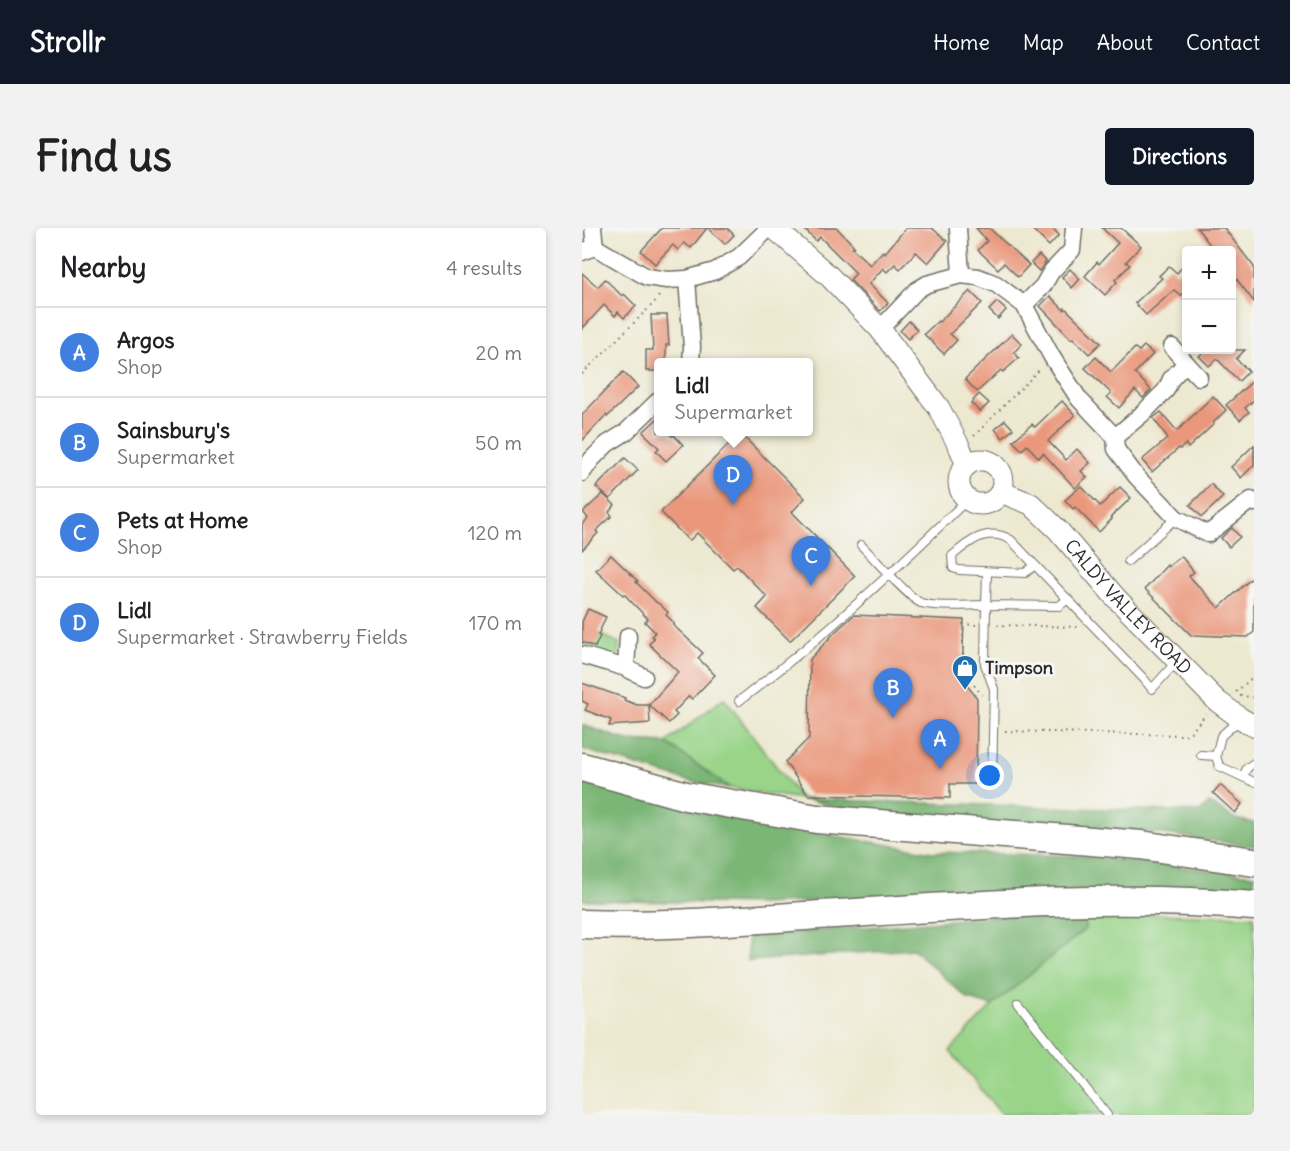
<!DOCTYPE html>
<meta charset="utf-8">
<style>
:root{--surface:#fff;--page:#f2f2f2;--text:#202124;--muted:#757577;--line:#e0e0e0;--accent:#111827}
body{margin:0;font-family:Delius,sans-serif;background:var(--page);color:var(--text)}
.controls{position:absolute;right:18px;top:18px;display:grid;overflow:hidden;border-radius:6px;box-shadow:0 3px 9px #0003}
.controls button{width:54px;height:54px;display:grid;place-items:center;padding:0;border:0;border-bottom:2px solid var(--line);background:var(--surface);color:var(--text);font:30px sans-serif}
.you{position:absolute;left:408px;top:548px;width:21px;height:21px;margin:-15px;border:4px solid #fff;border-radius:50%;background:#1a73e8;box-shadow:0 0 0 9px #1a73e833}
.badge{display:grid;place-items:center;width:39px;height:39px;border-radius:50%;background:var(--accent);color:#fff;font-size:20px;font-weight:700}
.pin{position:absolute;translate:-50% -50px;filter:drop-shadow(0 2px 3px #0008)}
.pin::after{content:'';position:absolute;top:32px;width:21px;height:18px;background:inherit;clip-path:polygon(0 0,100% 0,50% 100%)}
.popup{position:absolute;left:72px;top:130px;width:159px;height:78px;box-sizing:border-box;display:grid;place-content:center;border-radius:6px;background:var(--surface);filter:drop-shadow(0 2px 4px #0005);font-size:20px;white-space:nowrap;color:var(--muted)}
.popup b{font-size:22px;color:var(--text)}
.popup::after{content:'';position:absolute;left:50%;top:100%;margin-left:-12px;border:12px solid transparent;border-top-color:var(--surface)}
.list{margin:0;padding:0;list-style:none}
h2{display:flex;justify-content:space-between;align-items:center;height:78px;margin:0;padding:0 24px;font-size:26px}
h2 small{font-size:20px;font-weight:400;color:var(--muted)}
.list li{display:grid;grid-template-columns:39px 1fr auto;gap:18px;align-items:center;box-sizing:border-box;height:90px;padding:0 24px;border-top:2px solid var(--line)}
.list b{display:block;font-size:22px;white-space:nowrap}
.list p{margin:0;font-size:20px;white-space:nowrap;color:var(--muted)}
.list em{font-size:20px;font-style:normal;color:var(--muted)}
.map{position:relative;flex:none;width:672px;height:887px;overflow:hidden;border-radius:6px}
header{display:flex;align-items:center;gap:36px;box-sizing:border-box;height:84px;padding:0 30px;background:var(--accent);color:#fff}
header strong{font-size:28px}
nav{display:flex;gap:33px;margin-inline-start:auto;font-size:21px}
.intro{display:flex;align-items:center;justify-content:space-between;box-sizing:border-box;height:144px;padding:0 36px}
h1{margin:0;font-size:42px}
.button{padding:15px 27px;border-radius:6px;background:var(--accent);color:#fff;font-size:21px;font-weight:700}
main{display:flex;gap:36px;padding:0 36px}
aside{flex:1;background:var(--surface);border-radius:6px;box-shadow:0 3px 9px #0003}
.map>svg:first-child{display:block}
.green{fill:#99d489;stroke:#62805a;stroke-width:1.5}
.forest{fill:#7ab675;stroke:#527050;stroke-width:1.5}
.building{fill:#ea977c}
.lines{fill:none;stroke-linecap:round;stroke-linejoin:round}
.service-casing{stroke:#6f6e65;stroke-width:10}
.minor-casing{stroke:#6f6e65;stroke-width:19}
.tertiary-casing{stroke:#6f6e65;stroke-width:23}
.trunk-casing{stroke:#6f6e65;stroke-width:31}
.path{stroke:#6f6e65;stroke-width:2;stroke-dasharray:1.5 4.5;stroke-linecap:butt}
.service{stroke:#fff;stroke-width:8}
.minor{stroke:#fff;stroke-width:16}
.tertiary{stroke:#fff;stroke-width:21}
.trunk{stroke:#fff;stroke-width:28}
.labels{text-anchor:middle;stroke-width:6;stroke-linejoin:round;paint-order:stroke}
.street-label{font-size:18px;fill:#2b2b2b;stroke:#f6f6f2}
.poi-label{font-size:18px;font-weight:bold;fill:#2b2b2b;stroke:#f6f6f2;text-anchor:start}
</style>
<header>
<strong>Strollr</strong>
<nav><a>Home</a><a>Map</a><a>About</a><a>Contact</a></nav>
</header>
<div class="intro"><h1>Find us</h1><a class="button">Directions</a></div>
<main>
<aside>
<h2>Nearby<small>4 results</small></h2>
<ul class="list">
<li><span class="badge" style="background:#3f7fe0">A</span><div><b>Argos</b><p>Shop</p></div><em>20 m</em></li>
<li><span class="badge" style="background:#3f7fe0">B</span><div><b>Sainsbury's</b><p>Supermarket</p></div><em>50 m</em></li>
<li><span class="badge" style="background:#3f7fe0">C</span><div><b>Pets at Home</b><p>Shop</p></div><em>120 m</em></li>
<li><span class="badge" style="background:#3f7fe0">D</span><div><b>Lidl</b><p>Supermarket · Strawberry Fields</p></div><em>170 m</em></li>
</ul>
</aside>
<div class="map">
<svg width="672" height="887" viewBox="0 0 672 887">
<rect width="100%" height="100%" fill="#f6f6f2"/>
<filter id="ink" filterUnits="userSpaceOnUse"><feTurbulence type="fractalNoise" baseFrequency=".0167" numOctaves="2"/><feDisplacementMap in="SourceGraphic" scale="12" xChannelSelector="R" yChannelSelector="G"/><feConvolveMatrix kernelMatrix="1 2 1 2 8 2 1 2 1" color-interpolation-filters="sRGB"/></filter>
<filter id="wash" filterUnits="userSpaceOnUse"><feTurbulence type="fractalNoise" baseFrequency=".008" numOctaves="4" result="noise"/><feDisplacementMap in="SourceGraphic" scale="24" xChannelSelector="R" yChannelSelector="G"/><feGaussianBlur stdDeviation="1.35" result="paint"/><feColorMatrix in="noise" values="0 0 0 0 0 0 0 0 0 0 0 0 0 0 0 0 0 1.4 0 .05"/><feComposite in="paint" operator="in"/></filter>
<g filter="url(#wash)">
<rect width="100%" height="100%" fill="#ede9d1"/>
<!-- green -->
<g class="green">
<path d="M0,398L37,415L36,428L34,432L0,422Z"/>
<path d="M142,470L219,571L148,560L84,515Z"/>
<path d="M503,685L672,688V887H420L368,823L410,778L503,701Z"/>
</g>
<!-- forest -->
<g class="forest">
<path d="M0,497L46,513L84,515L148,560L106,553L0,521Z"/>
<path d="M0,550L55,569L186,597L351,624L499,628L672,647V664L424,663L180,676L0,672Z"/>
<path d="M219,571L618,584L627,575L653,591L672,595V618L559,603L294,587Z"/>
<path d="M503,685V701L410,778L385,770L331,721L166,733V708L325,696L403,689Z"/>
</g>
<g id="blocks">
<!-- building -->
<g class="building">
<path d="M80,0H125L109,20L102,15L96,22L91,17L73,36L59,23Z"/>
<path d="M126,0H145L152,7L143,16Z"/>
<path d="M221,0H255L272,18L270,20L288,37L301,23L303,25L324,0H350L365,13L346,35L334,24L318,41L313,36L305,44L301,40L287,56L306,75L298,83L268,52L274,45L238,9L234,13Z"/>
<path d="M394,0H407L447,37L436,49L422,35L416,41L396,22L405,13Z"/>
<path d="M449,0H470L477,7L467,18Z"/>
<path d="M520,0H539L559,18L544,34L548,37L533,52L535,54L523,67L503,48L515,34L517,36L536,15Z"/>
<path d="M615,0H642L672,39V74L650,45V22H632Z"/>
<path d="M457,27L464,34L457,43L449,35Z"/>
<path d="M604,35V62L599,68L592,62L564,87L553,75L580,50L577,48L587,38L595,45Z"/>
<path d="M488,41L498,51L490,60L480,49Z"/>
<path d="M0,45L16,59L23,51L40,68L42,66L54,78L42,90L36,84L33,88L22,77L0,101Z"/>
<path d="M388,63L400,75L368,106L375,112L362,126L342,106L356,93L357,94Z"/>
<path d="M468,68L482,82L483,80L519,115L507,126L491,110L489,111L458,78Z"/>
<path d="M415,74L424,82L416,91L407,82Z"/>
<path d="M69,87H85L87,117H84V135H76V143H64V122H71Z"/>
<path d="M327,93L335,102L326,111L318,103Z"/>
<path d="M430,106L440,116L432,124L437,130L421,144L419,142L395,164L383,151Z"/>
<path d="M562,118L571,126L553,145L569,162L561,170L553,162L537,180L525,169L529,165L503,140L514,129L529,144L553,120L557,123Z"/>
<path d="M624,122H663L654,131L667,143L657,153L635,131L627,138L617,128Z"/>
<path d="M41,144L56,159L25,189L24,187L0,213V187Z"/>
<path d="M672,152V172L663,180L667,184L658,192L644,177Z"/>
<path d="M397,166L407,175L398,184L389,175Z"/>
<path d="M631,168L644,182L631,195L632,196L606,220L604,216L598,221L597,220L570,244L560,232L586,210L571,190L579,184L595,203Z"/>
<path d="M480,173L493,187L466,213L484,232L495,221L508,235L499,243L505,249L493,260L461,225L457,230L445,217L440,222L431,213L450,196L453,199Z"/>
<path d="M76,190V204H86L90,208L92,207L101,217L84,233L74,223L77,220L61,204Z"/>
<path d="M423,192L431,201L421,210L413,201Z"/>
<path d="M158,205L223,270L210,284L273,348L208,413L175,380L185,369L155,338L151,341L115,305L107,313L79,284Z"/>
<path d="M672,217V237L659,250L649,239Z"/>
<path d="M43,230L56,242L28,271L14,259Z"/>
<path d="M629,256L641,269L620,289L608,277Z"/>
<path d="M499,258L518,278L538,259L549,270L529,289L530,291L517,304L493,279L491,281L483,272Z"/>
<path d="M21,266L33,277L27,284L30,288L14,303L16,305L0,322V296L6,290L1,284Z"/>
<path d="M650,300L658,309L647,319L639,310Z"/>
<path d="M29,327L56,353L54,354L75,375H76L86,384L84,387L92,395L91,397L121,425L116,430L133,447L110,471L107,468L92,484L95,487L87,495L67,477L68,495L27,498L29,492L3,482L6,476L0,473V455L43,470L42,472L55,477H67L96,444L67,416L72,410L70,408L73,404L63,394L66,391L42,366L41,367L14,342Z"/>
<path d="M599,328L612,344L607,348L637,380L672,348V404L666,409L609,407L563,361L585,337L586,339Z"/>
<path d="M6,381L24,389L16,407L18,408L13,419L0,414V394Z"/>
<path d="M272,387L382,392L380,451L395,470L394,556H368V570L226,567L203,534L227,510L228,431L254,403Z"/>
<path d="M638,557L660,576L653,585L631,565Z"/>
</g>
</g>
</g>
<g filter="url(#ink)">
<use href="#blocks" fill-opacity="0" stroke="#6f6e65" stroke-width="1.5"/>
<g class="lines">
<!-- service casing -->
<g class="service-casing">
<g id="service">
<path d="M279,317C290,328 328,371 339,375C356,380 386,377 404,377L403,436L412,461L410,556"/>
<path d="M546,333L594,290"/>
<path d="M453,337L443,345L377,342L371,340L370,328C387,313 406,298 429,312L562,451L570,461L595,433"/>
<path d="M405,344L404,377L477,378L486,371"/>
<path d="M157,473C239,412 313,342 386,271"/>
<path d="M658,491L639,508L634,528L637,538L672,554"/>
<path d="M619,527L634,528"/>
<path d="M661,549L665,540L672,535"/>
<path d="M436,775L525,887"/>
</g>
</g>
<!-- minor casing -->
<g class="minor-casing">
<g id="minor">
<path d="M11,0L13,19"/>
<path d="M376,0L379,47"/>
<path d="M0,24L13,19L65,49L85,52L105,51L133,43L157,29L187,0"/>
<path d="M105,51L110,119L109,134"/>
<path d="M442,77L461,58L469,44L490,22L492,0"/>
<path d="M298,101L335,62L345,56L379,47L396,49L414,56L442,77L470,129L497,171L533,209L534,221L554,248L594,290L626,306L669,272L672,275"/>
<path d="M604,135L617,149"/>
<path d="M533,209L559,187L584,162L589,151L604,135L590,119"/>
<path d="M0,245L10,231L25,216L44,204L76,173"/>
<path d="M0,427L44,440L62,449"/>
<path d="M44,440L46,408"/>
</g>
</g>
<!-- tertiary casing -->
<g class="tertiary-casing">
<g id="tertiary">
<path d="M192,0L247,48L298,101L357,180L378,220L385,237"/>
<circle cx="399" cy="254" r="22"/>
<path id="s1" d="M419,264L449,276L476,302L534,370L635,473L658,490L672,498"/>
</g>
</g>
<!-- trunk casing -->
<g class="trunk-casing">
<g id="trunk">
<path d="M0,539L104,568L235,591L559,617L672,634"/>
<path d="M0,696C74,699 149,693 223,688C372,679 523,665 672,678"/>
</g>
</g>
<!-- path -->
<g class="path">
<path d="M0,146L72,75L77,68"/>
<path d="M392,208L459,140"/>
<path d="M394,397L381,396V443L400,467"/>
<path d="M415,397L496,399"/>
<path d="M654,464L672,448"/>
<path d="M658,468L672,469"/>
<path d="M423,503L603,507L610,503L624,486"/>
</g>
<!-- service -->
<use href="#service" class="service"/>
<!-- minor -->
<use href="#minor" class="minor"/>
<!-- tertiary -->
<use href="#tertiary" class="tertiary"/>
<!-- trunk -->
<use href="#trunk" class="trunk"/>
</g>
</g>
<!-- icons -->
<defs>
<g id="shop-pin" transform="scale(1.35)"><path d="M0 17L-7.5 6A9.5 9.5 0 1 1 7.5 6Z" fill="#1f6fb2" stroke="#f6f6f2"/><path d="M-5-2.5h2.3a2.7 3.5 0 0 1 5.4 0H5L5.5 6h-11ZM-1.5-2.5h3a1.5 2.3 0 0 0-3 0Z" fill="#fff"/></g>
</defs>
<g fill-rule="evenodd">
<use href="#shop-pin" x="383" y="440"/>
</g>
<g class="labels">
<!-- street labels -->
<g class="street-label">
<text dy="6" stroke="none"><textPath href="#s1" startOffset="174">CALDY VALLEY ROAD</textPath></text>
</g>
<!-- poi labels -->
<g class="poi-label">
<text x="403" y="446">Timpson</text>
</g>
</g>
</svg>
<div class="controls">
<button>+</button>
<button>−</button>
</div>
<div class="you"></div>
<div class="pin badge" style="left:358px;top:541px;background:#3f7fe0">A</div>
<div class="pin badge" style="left:311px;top:490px;background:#3f7fe0">B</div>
<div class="pin badge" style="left:229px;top:358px;background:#3f7fe0">C</div>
<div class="pin badge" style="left:151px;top:277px;background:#3f7fe0">D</div>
<div class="popup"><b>Lidl</b>Supermarket</div>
</div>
</main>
